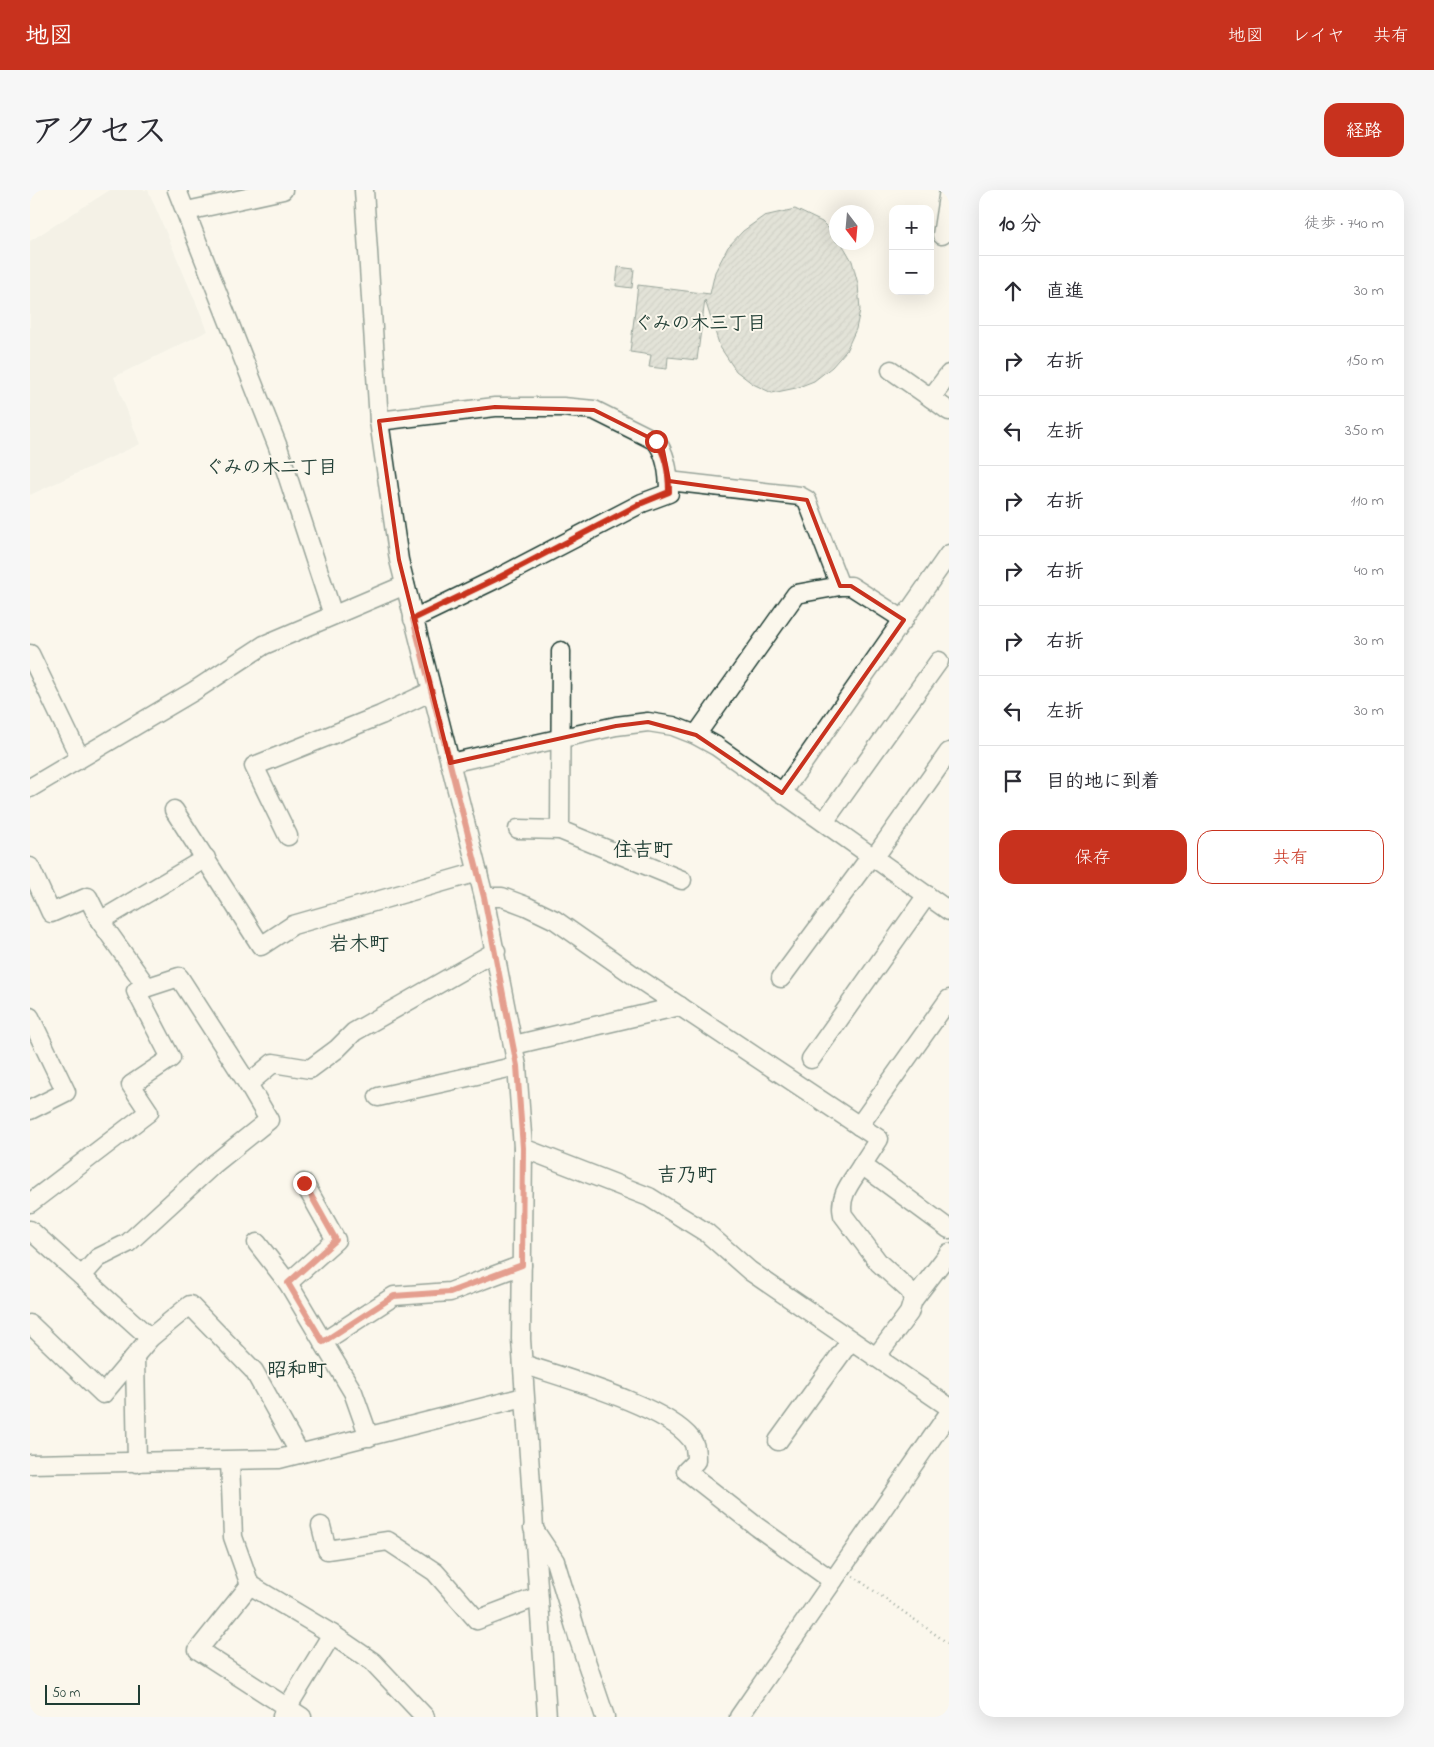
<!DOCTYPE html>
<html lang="ja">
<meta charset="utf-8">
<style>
:root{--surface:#fff;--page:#f7f7f7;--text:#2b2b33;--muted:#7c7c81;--line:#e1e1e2;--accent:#c8321e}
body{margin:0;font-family:"Indie Flower","Klee One",sans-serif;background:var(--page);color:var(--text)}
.controls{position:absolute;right:15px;top:15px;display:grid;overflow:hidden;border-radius:10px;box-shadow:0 5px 20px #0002}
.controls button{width:45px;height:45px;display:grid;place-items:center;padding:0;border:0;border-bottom:1px solid var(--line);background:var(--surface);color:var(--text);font:25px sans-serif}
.compass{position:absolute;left:799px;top:15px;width:45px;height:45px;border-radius:50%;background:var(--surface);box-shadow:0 5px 20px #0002;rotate:164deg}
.scale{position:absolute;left:15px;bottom:12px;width:95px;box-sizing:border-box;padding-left:5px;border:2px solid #1f3d34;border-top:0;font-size:14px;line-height:18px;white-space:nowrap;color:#1f3d34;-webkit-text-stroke:4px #fbf7ec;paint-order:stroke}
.stop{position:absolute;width:15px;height:15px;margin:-11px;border:4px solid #c8321e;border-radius:50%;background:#fff}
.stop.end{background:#c8321e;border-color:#fff;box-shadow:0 1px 5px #0008}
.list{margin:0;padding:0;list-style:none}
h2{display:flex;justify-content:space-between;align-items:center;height:65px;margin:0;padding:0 20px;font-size:21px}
h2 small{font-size:16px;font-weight:400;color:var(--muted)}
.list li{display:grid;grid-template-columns:32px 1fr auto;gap:15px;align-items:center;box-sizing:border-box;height:70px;padding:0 20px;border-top:1px solid var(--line)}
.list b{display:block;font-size:19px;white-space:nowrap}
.list em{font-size:16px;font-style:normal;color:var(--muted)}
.actions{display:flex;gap:10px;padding:15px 20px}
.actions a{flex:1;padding:11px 0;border:1px solid var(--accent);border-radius:15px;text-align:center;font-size:18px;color:var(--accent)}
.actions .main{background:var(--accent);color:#fff}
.icon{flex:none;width:28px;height:28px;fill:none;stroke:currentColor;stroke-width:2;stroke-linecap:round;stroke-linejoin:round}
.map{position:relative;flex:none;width:919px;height:1527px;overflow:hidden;border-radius:15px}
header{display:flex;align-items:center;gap:30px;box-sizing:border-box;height:70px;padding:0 25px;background:var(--accent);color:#fff}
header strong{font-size:24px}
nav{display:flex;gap:28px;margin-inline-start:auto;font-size:18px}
.intro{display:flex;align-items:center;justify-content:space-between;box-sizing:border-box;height:120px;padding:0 30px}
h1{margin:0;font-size:35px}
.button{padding:12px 22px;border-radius:15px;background:var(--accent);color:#fff;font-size:18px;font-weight:700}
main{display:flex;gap:30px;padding:0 30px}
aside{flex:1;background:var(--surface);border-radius:15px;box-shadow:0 5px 20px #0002}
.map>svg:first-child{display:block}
.built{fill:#eae9de}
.building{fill:url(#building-hatch);stroke:#1f3d34}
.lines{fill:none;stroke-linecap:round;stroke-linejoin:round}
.minor-casing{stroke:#1f3d34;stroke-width:21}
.path{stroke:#1f3d34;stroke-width:2.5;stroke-dasharray:1 4;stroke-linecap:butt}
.minor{stroke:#fbf7ec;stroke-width:18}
.route{stroke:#c8321e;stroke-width:6}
.marked{fill:none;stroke:#c8321e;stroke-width:4;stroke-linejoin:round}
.labels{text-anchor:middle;stroke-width:4;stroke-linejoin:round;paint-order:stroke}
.neighbourhood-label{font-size:19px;font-weight:bold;fill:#1f3d34;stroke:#fbf7ec}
.quarter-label{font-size:20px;font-weight:bold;fill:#1f3d34;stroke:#fbf7ec}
</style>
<header>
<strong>地図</strong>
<nav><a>地図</a><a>レイヤ</a><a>共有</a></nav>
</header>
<div class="intro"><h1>アクセス</h1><a class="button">経路</a></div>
<main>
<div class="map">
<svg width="919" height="1527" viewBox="0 0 919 1527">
<defs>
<pattern id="building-hatch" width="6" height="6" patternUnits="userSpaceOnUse" patternTransform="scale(1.25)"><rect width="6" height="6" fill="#c4c9be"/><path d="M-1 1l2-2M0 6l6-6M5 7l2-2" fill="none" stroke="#9fa49b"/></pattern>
</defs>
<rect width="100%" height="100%" fill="#fbf7ec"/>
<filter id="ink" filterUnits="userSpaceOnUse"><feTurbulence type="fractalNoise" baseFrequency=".02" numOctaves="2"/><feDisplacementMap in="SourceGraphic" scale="10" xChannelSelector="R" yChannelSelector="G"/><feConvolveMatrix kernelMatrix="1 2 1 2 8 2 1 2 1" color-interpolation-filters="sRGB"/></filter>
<g filter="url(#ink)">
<!-- built -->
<path class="built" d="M80,0H118L178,141L84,187L110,254L0,305V51Z"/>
<!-- building -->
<g class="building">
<path d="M765,19L792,32L806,46V52H811L822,71L828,94L830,120L826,139L816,161L802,177L784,191L766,198L742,203L723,194L706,181L690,157L675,110L667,170L638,167L637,179L619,177L621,165L600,162L608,95L680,104L685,82L698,57L713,41L734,26Z"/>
<path d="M588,77L604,79L602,98L586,96Z"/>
</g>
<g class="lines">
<!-- minor casing -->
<g class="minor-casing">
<g id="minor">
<path d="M147,0L248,257L303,425"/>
<path d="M334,0L349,231L369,370L454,707L487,876L493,958L491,1149L517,1527"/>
<path d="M157,21L253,0"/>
<path d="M912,45L919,0"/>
<path d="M861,180L901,208"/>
<path d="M919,184L901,208L919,221"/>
<path d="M349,231L465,217H533L564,220L626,251C637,265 639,285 639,303L612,313L468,388L383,429"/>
<path d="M639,291L770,306L777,310L810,396H821L874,430"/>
<path d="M0,464L50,568"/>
<path d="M666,545L766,404L810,396"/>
<path d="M420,573L586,536L618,532L643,536L666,545L686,556L919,721"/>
<path d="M0,598L164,501L234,455L375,395"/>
<path d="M752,603L919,364"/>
<path d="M144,620L231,756L263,735L448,682"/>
<path d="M794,632L909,471"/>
<path d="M488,639L530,640L652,690"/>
<path d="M530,640L531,461"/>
<path d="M258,646L224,576L351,525L402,501"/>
<path d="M844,668L919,562"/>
<path d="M0,677L21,723L58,707L70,731L117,797"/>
<path d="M454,707H472L496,716L525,730L609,789L849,949L832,975L919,1039"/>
<path d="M70,731L176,668"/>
<path d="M751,788L841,666"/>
<path d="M0,827L36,902L0,920"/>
<path d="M484,855L650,816"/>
<path d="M781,869L897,705"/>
<path d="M348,907L487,876"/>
<path d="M829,936L919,809"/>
<path d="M493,958L619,1007L677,1043L720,1081L919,1217"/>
<path d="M832,975C823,990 808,1005 813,1025L849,1073L880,1101L883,1110"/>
<path d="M0,1013L119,922L101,895L141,868L106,801L149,787L218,894"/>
<path d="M0,1040L120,1148"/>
<path d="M227,1053L258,1093L293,1152"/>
<path d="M52,1086L68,1068L98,1053L183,975L239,930L218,894L243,873L280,879L307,859L324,842L466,761"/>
<path d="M258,1093L306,1050L274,993"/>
<path d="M0,1134L73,1204L120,1148L160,1115L224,1181L270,1264"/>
<path d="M105,1167L107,1273"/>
<path d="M846,1167L879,1123L883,1110L919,1063"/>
<path d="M493,1174C534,1188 636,1216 661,1249C666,1255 666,1263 666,1271L656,1281L726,1336L803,1391"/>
<path d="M339,1247L323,1202L293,1152L364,1106L420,1102L492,1075"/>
<path d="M748,1251L821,1150"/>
<path d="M200,1271L203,1347L220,1395L302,1444L343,1472L395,1527"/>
<path d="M0,1274L249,1269L494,1207"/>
<path d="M291,1336L297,1360L358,1351L405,1382L447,1430L507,1407"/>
<path d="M503,1338L525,1371L548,1447L575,1527"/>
<path d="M220,1395L168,1460L272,1527"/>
<path d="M252,1526L302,1444"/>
<path d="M709,1527L919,1223"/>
</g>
</g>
<!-- path -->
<path class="path" d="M823,1386L919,1454"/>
<!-- minor -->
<use href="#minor" class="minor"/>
</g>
</g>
<g class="lines" filter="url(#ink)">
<!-- route -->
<path class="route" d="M274,993L306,1050L258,1093L293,1152L364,1106L420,1102L492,1075L493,958L487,876L454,707L383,429L468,388L612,313L639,302C639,285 636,265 626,251"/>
</g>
<!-- marked area -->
<path d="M0 0H919V1527H0ZM465,217L564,220L626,251L633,260L639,291L777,310L810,396H821L874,430L752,603L666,545L618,532L586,536L420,573L369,370L349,231Z" fill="#fbf7ec" fill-opacity=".55" fill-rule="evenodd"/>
<path class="marked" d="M465,217L564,220L626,251L633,260L639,291L777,310L810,396H821L874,430L752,603L666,545L618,532L586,536L420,573L369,370L349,231Z"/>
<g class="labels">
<!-- neighbourhood labels -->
<g class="neighbourhood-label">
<text x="670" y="139">ぐみの木三丁目</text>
<text x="241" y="283">ぐみの木二丁目</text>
</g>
<!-- quarter labels -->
<g class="quarter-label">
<text x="613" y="666">住吉町</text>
<text x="329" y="760">岩木町</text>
<text x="657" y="991">吉乃町</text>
<text x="267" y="1186">昭和町</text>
</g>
</g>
</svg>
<div class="controls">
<button>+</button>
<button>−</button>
</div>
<svg class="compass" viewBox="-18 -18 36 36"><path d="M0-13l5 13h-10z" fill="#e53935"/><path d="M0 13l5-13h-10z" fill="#7c7c81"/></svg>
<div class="scale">50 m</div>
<div class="stop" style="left:626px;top:251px"></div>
<div class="stop end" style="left:274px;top:993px"></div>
</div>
<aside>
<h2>10 分<small>徒歩 · 740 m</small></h2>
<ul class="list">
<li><svg class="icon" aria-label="ahead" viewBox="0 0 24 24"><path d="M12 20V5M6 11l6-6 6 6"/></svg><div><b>直進</b></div><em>30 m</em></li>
<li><svg class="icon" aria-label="right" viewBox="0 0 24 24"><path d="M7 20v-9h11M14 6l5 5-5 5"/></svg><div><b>右折</b></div><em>150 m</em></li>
<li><svg class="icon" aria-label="left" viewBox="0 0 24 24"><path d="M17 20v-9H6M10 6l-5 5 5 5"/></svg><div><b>左折</b></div><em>350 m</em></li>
<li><svg class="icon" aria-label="right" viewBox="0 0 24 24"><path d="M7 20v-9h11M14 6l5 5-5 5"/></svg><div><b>右折</b></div><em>110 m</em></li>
<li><svg class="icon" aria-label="right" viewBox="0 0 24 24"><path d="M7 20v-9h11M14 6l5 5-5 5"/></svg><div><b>右折</b></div><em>40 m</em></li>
<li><svg class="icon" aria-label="right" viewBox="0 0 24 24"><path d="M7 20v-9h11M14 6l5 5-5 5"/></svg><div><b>右折</b></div><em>30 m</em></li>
<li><svg class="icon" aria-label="left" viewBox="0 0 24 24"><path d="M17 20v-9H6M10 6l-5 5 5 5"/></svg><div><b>左折</b></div><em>30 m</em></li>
<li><svg class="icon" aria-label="arrive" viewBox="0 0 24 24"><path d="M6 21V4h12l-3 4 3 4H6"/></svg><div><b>目的地に到着</b></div></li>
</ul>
<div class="actions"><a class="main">保存</a><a>共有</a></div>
</aside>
</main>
